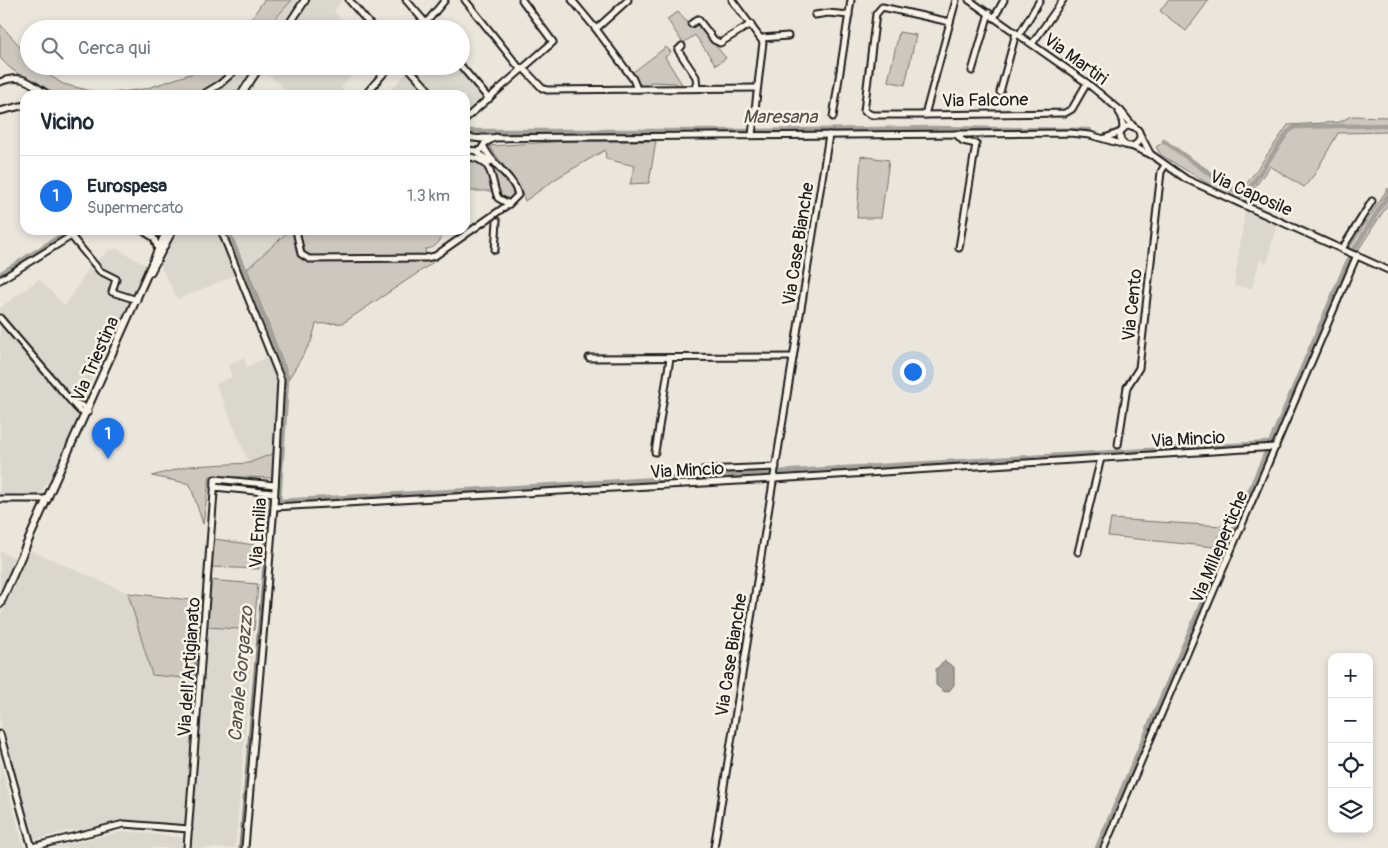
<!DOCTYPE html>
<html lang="it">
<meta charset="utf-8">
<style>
:root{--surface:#fff;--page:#f2f2f3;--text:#1f2937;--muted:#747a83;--line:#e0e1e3;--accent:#1a73e8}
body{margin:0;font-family:Pangolin,sans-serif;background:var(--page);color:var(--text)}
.controls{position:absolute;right:15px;bottom:15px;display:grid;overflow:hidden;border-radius:10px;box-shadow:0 2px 8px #0003}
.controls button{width:45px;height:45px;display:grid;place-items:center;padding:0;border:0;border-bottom:1px solid var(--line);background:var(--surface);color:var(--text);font:25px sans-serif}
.you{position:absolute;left:912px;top:371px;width:18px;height:18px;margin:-12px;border:4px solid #fff;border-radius:50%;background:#1a73e8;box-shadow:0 0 0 8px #1a73e833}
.badge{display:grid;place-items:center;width:32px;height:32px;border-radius:50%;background:var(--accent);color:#fff;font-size:16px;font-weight:700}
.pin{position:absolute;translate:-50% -41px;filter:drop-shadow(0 1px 2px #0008)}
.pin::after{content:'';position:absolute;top:26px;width:18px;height:15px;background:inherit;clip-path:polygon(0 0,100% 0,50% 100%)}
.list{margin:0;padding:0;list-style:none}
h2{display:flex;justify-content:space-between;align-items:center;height:65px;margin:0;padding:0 20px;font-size:21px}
h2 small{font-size:16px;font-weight:400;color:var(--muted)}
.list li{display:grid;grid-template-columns:32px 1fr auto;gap:15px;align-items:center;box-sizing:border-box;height:80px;padding:0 20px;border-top:1px solid var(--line)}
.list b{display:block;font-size:19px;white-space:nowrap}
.list p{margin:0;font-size:16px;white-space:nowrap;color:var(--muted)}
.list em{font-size:16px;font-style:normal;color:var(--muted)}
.icon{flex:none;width:28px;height:28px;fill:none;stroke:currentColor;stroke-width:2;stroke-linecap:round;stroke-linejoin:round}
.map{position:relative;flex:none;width:1388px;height:848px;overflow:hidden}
.search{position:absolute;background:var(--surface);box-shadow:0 2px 8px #0003;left:20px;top:20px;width:450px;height:55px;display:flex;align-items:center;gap:12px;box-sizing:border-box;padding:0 18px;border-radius:28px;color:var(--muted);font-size:19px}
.panel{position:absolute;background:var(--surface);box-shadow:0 2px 8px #0003;left:20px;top:90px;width:450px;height:145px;border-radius:15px}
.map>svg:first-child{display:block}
.built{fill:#dad7ce}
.green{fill:#ccc8c0;stroke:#74726e}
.water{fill:#a3a19a;stroke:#6d6c68}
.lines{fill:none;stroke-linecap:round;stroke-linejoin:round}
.canal{stroke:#a3a19a;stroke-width:4.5}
.minor-casing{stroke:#1c1c1c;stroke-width:9}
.major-casing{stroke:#1c1c1c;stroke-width:10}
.minor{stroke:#f7f3e8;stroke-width:5}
.major{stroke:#f7f3e8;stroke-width:6}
.labels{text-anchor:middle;stroke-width:5;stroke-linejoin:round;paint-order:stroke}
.street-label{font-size:18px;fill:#1c1c1c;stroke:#f7f3e8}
.water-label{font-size:19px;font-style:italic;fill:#52514e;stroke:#f7f3e8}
</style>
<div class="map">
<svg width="1388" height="848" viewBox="0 0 1388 848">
<rect width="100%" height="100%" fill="#eae6dc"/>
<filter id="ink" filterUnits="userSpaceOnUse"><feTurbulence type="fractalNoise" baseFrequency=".02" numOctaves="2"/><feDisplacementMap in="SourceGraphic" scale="10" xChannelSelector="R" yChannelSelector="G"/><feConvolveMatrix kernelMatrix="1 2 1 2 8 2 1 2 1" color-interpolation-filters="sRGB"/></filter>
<g filter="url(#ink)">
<!-- built -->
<g class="built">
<path d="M292,0H299L281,29H266Z"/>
<path d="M310,0H342L334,11L349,29H291Z"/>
<path d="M236,66H255L235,95H204Z"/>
<path d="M266,66H359L341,88L347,95H292L263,70Z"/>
<path d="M410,66H461L486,96L465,115V95H436Z"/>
<path d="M408,71L429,95H387Z"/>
<path d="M1245,211L1276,225L1267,264L1260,259L1252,288L1234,286Z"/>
<path d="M172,230H217L236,275L178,299L158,262Z"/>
<path d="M231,230H290L247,269Z"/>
<path d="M118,249L147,266L108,355L99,363L88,386L89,398L86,404L71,395L0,314V308L39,279L65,306L89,268L109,250Z"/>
<path d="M0,323L67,399L83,410L53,478L46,483L39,498L0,495Z"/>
<path d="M268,356L279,382L274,453L249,463L216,384L232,377L228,365L244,357L247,367Z"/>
<path d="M30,550L128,593L152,675L194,679L185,828L118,821L98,827L66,831L31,841L0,720V617Z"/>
<path d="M0,551L17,559L0,597Z"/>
<path d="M207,627L254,630L235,848H191Z"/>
<path d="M0,762L5,780L24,848H0Z"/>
<path d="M126,831L185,838L184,848H50Z"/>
</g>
<!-- green -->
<g class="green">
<path d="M264,0H292L266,29H244Z"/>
<path d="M1168,0H1209L1186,31L1160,11Z"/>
<path d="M678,12L692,28L698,25L726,58L716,65L695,35L683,43L667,19Z"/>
<path d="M0,24C9,35 29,53 29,66H35L63,84L103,94L145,89L193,73L202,66H236L204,95H48L10,68L0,58Z"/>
<path d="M899,32L916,35L905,85L888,81Z"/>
<path d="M666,47L671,52L665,57L683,86H678L676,83L650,82V86L642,87L632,73Z"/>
<path d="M1351,116L1388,117V132L1338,133L1314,175L1304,187L1270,166L1245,201L1217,189L1161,155L1156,147L1165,141L1235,188L1241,189L1246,185L1288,125L1340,122Z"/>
<path d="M568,141H656L649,183L630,184L635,166L606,159L605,150L557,178L525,201L519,186L489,146Z"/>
<path d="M861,156L889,160L881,218H857Z"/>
<path d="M465,158C485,160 489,173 493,191H465Z"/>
<path d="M491,166L513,188L515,195L509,202L501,200Z"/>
<path d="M1388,188V204L1357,252L1349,248Z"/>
<path d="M290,230H298L303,254L305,255L299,230H443C442,240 436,249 425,249L426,256L440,257L428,266L343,323L316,324L311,342L289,378L247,269Z"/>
<path d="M274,453L273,478L210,476L203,524L190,484L152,476L189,466L249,463Z"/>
<path d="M1116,454V456L774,478V476Z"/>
<path d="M771,476V477L274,504V503Z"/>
<path d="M1111,519L1223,526L1214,547L1108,536Z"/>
<path d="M215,539L261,546L259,569L211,567Z"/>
<path d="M208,580L258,584L254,630L207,627Z"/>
<path d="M128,593L199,601L194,679L152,675Z"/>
</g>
<!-- water -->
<g class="water">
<path d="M269,498L271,500L246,805L242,848H239Z"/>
<path d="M944,661L954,667V685L949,691L945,692L936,685V669Z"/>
</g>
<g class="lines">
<!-- canal -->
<g class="canal">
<path d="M470,131H749L935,128L1090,130"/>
<path d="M1164,141L1232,190L1241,193L1247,192L1288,132L1295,127L1388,125"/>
<path d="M229,232L285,371L287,382L279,501"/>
<path d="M0,274L70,230"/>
<path d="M270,507V502L279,501C609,484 939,461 1269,443"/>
<path d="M263,607L267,554"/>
<path d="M1097,848L1349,258L1388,195"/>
</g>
<!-- minor casing -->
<g class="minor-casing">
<g id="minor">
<path d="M349,0L374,29"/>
<path d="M406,0L431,29"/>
<path d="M465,0L521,70"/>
<path d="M572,0L596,29"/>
<path d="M628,0L596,29L633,79L637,89"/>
<path d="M732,0L763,42L752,135"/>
<path d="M956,0L925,115L1065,113L1072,109L1087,83"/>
<path d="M969,0L1087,83L1121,111L1133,126"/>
<path d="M815,15L828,13L849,15"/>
<path d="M994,18L1004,0"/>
<path d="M691,24L698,19L714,40L720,43L751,24"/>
<path d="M421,29L445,0"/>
<path d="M1019,35L1040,0"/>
<path d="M762,38L788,36"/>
<path d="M1032,44L1063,0"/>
<path d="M682,46L678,50L696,77L697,88"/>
<path d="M407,66L433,95"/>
<path d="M461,66L489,99"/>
<path d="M523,68L542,88L547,90L757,88"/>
<path d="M972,71L989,13"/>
<path d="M0,82C24,73 29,83 49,95"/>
<path d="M1000,92L1016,33"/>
<path d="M202,95L220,84L240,66"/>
<path d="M365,95L390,66"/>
<path d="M0,111L25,105"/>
<path d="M1119,112L1122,117L1123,129"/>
<path d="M925,115H872L864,111L876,14L882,7L950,22"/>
<path d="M833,117L851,0"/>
<path d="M465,119L553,42L522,0"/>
<circle cx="1130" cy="136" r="10"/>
<path d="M956,134L963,141L976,144L959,248"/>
<path d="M1141,136L1151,155"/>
<path d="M465,137L482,139"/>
<path d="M481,138L1070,133L1090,135L1125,145"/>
<path d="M1105,138L1121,132"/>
<path d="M1131,146L1152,155L1186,179L1388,270"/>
<path d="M484,147C492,165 514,177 518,195L509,204"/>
<path d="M465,150L480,151L485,143L496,137"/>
<path d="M477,152L490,162"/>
<path d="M142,230L154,238L158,249"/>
<path d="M221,230L281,380L274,507L245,848"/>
<path d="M296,230L301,254L309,259L426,258L435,256L509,204L498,198C489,176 496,160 465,156"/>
<path d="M71,236L100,271L116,279L112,292L137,300"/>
<path d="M1342,249L1372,201"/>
<path d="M495,250L497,221"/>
<path d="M151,272L173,230"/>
<path d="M0,280L81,230"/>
<path d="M0,318L76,407L80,411L88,412"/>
<path d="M589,358L793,357"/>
<path d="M72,402L83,406L88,412"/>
<path d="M1118,445L1127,387L1139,368L1161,172L1165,165"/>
<path d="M655,452L670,358"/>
<path d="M702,470L776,467"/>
<path d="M214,487L274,493"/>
<path d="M0,499H48"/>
<path d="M274,507L774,479L1276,447"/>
<path d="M1078,552L1101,458"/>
<path d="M0,734L32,848"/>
<path d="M32,847L124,824L189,829"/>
<path d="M187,848L215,479L275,485"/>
<path d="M714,848L829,135"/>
<path d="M1104,848L1357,255"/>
</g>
</g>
<!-- major casing -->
<g class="major-casing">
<g id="major">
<path d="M286,29L305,0"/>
<path d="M241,95L260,66"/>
<path d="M0,604L167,230"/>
</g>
</g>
<!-- minor -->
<use href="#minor" class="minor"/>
<!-- major -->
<use href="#major" class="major"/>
</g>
</g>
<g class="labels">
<!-- street labels -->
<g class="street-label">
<text transform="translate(1076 59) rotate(36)" y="6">Via Martiri</text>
<text transform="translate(985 100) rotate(-1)" y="6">Via Falcone</text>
<text transform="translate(1251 193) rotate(24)" y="6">Via Caposile</text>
<text transform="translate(798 244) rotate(-81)" y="6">Via Case Bianche</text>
<text transform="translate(1132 305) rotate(-84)" y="6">Via Cento</text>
<text transform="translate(95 359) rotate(-66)" y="6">Via Triestina</text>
<text transform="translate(1188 439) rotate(-3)" y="6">Via Mincio</text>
<text transform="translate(687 470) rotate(-3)" y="6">Via Mincio</text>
<text transform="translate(258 533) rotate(-86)" y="6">Via Emilia</text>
<text transform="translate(1219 547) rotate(-67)" y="6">Via Millepertiche</text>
<text transform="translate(731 655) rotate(-81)" y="6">Via Case Bianche</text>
<text transform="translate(189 667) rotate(-86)" y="6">Via dell'Artigianato</text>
</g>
<!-- water labels -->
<g class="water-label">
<text x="780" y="123">Maresana</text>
<text transform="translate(240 674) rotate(-85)" y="7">Canale Gorgazzo</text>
</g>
</g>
</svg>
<div class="controls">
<button>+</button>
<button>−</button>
<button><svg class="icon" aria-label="locate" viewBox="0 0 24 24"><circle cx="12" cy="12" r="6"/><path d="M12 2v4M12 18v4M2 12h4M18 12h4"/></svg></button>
<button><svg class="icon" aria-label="layers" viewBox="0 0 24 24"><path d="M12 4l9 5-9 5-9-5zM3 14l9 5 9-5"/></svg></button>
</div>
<div class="you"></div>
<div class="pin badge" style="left:108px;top:459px">1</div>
<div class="search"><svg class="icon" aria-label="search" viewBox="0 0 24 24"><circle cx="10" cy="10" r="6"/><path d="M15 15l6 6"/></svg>Cerca qui</div>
<section class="panel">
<h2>Vicino<small></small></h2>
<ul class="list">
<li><span class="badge">1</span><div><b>Eurospesa</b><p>Supermercato</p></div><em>1.3 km</em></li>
</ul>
</section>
</div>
